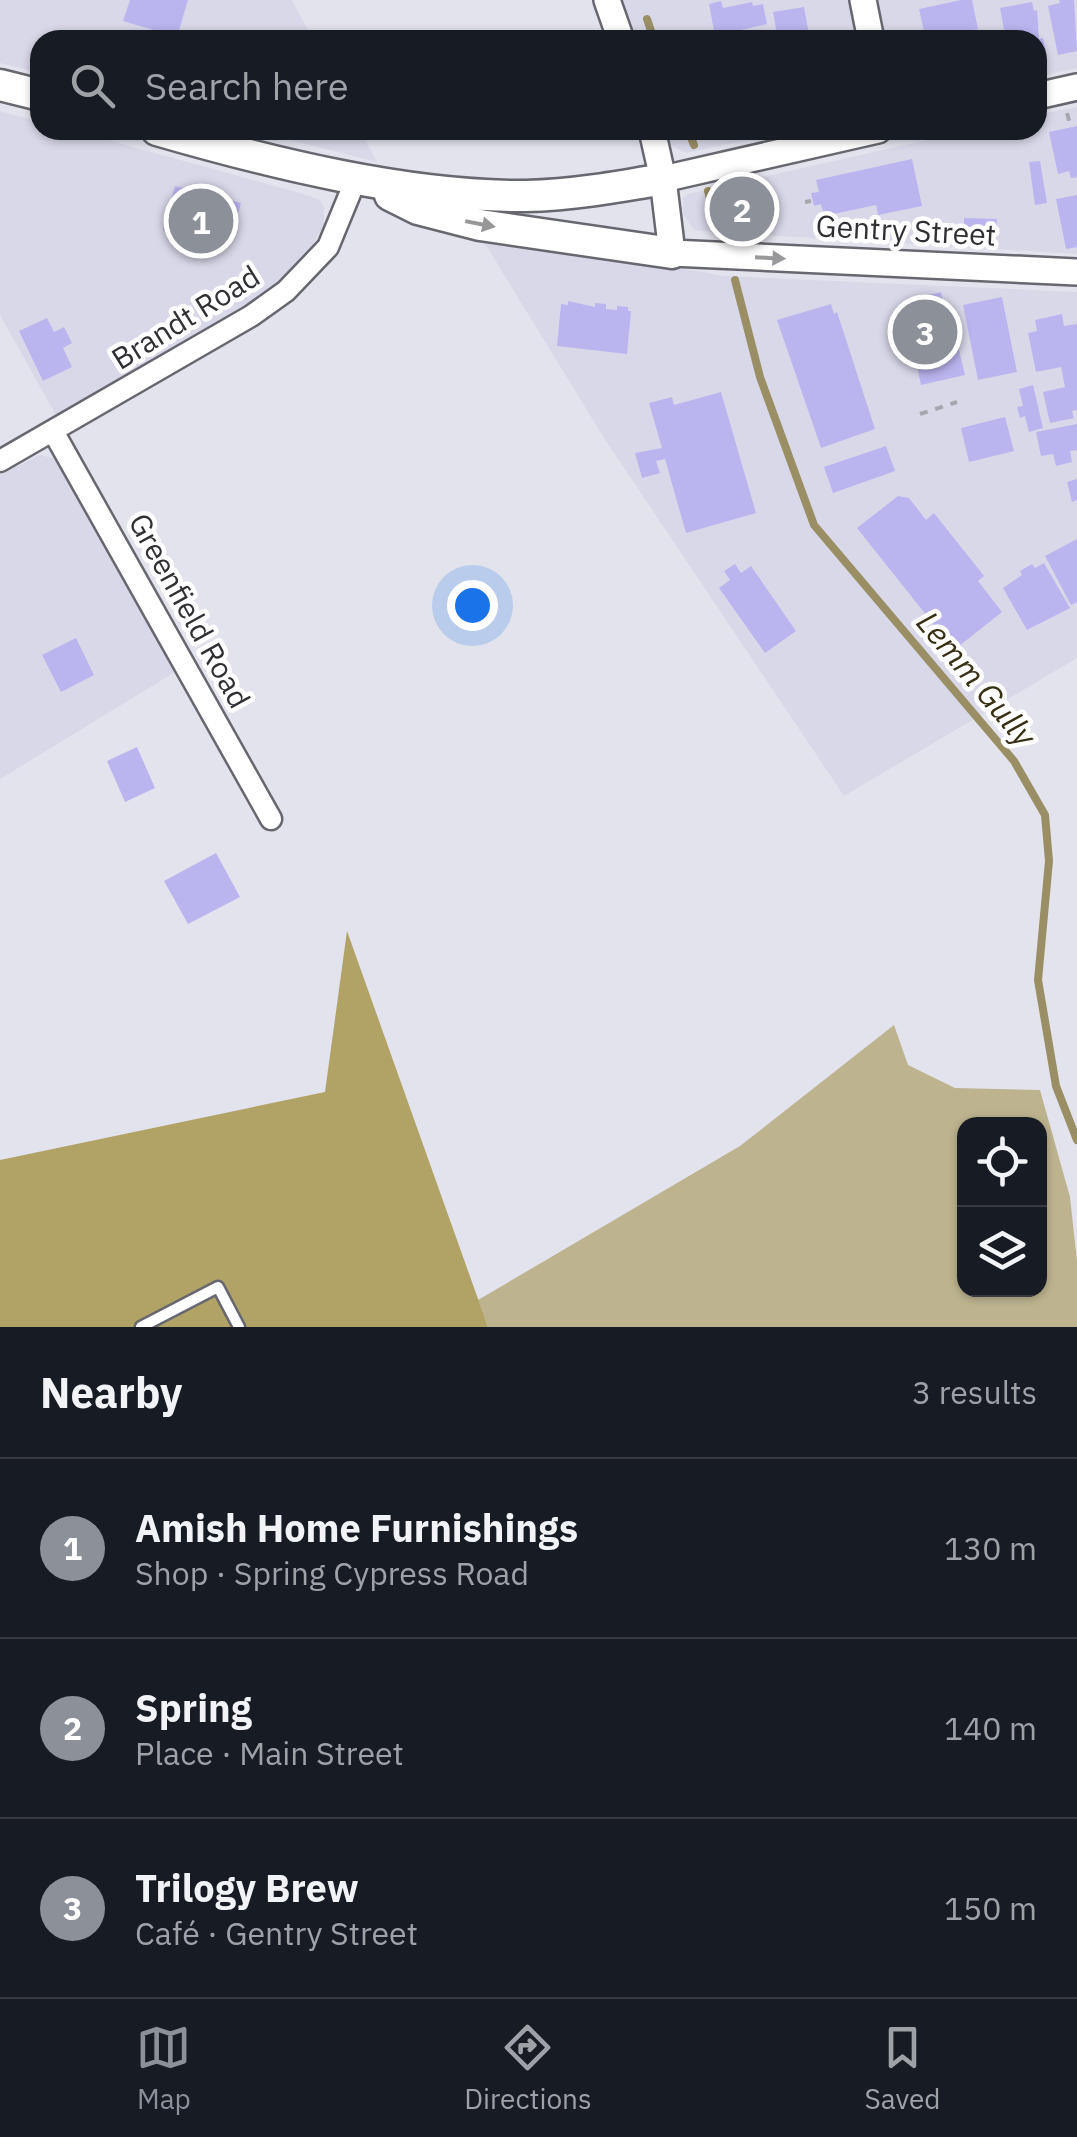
<!DOCTYPE html>
<meta charset="utf-8">
<style>
:root{--surface:#171b24;--page:#242831;--text:#f1f3f6;--muted:#9ea1a6;--line:#363941;--accent:#8c9099}
body{margin:0;font-family:"IBM Plex Sans",sans-serif;background:var(--page);color:var(--text)}
.controls{position:absolute;right:30px;bottom:30px;display:grid;overflow:hidden;border-radius:20px;box-shadow:0 2px 8px #0004}
.controls button{width:90px;height:90px;display:grid;place-items:center;padding:0;border:0;border-bottom:2px solid var(--line);background:var(--surface);color:var(--text);font:50px sans-serif}
.you{position:absolute;left:472px;top:605px;width:35px;height:35px;margin:-25px;border:8px solid #fff;border-radius:50%;background:#1a73e8;box-shadow:0 0 0 15px #1a73e833}
.badge{display:grid;place-items:center;width:65px;height:65px;border-radius:50%;background:var(--accent);color:#fff;font-size:32px;font-weight:700}
.pin{position:absolute;translate:-50% -50%;border:5px solid #fff;box-shadow:0 2px 10px #0006}
.list{margin:0;padding:0;list-style:none}
h2{display:flex;justify-content:space-between;align-items:center;height:130px;margin:0;padding:0 40px;font-size:42px}
h2 small{font-size:32px;font-weight:400;color:var(--muted)}
.list li{display:grid;grid-template-columns:65px 1fr auto;gap:30px;align-items:center;box-sizing:border-box;height:180px;padding:0 40px;border-top:2px solid var(--line)}
.list b{display:block;font-size:38px;white-space:nowrap}
.list p{margin:0;font-size:32px;white-space:nowrap;color:var(--muted)}
.list em{font-size:32px;font-style:normal;color:var(--muted)}
.icon{flex:none;width:55px;height:55px;fill:none;stroke:currentColor;stroke-width:2;stroke-linecap:round;stroke-linejoin:round}
.map{position:relative;flex:none;width:1077px;height:1327px;overflow:hidden}
.search{position:absolute;background:var(--surface);box-shadow:0 2px 8px #0004;left:30px;right:30px;top:30px;height:110px;display:flex;align-items:center;gap:25px;box-sizing:border-box;padding:0 35px;border-radius:30px;color:var(--muted);font-size:38px}
.sheet{height:670px;background:var(--surface)}
nav{display:flex;justify-content:space-around;align-items:center;box-sizing:border-box;height:140px;border-top:2px solid var(--line);background:var(--surface);font-size:28px;color:var(--muted)}
nav a{display:grid;justify-items:center;gap:5px}
nav .on{color:var(--accent)}
.map>svg:first-child{display:block}
.built{fill:#d9d8e9}
.green{fill:#bdb48f;fill-rule:evenodd}
.forest{fill:#b1a265}
.lines{fill:none;stroke-linecap:round;stroke-linejoin:round}
.stream{stroke:#998e64;stroke-width:8}
.building{fill:#bbb5ef}
.service-casing{stroke:#676770;stroke-width:15}
.minor-casing{stroke:#676770;stroke-width:25}
.tertiary-casing{stroke:#676770;stroke-width:30}
.secondary-casing{stroke:#676770;stroke-width:35}
.path{stroke:#a6a6ae;stroke-width:4;stroke-dasharray:8 8;stroke-linecap:butt}
.service{stroke:#fff;stroke-width:10}
.minor{stroke:#fff;stroke-width:20}
.tertiary{stroke:#fff;stroke-width:25}
.secondary{stroke:#fff;stroke-width:30}
.oneway{fill:#98989a}
.labels{text-anchor:middle;stroke-width:9;stroke-linejoin:round;paint-order:stroke}
.street-label{font-size:30px;fill:#303034;stroke:#fff}
.water-label{font-size:32px;font-style:italic;fill:#373014;stroke:#fff}
</style>
<div class="map">
<svg width="1077" height="1327" viewBox="0 0 1077 1327">
<rect width="100%" height="100%" fill="#e3e3ed"/>
<!-- built -->
<g class="built">
<path d="M0,0H292L313,40H40V73L0,63Z"/>
<path d="M621,0H851L858,40H635Z"/>
<path d="M876,0H1077V68L1037,77V40H885Z"/>
<path d="M1077,107V254L713,232L694,230L683,214V198L688,194L971,130H1037V115Z"/>
<path d="M0,111L40,122V130H72L307,195L320,200L324,207V225L309,251L271,289L239,311L57,417L0,315Z"/>
<path d="M250,130H360L377,162Z"/>
<path d="M665,130H799L686,153L671,145Z"/>
<path d="M476,229L554,247L725,276L1077,292V658L844,796L604,438Z"/>
<path d="M40,455L56,459L175,672L0,779V475Z"/>
</g>
<!-- green -->
<path class="green" d="M894,1025L908,1065L955,1088L1040,1090L1070,1197L1077,1261V1327H488L478,1300L740,1146ZM964,1124H1040V1290H964Z"/>
<!-- forest -->
<path class="forest" d="M347,931L488,1327H0V1160L325,1092Z"/>
<g class="lines">
<!-- stream -->
<g class="stream">
<path d="M647,19L654,40"/>
<path d="M688,130L694,145"/>
<path d="M708,191L719,230"/>
<path d="M735,280L760,377L814,525L1014,761L1045,815L1049,861L1038,980L1056,1086L1077,1140"/>
</g>
</g>
<!-- building -->
<g class="building">
<path d="M130,0H188L177,37L123,21Z"/>
<path d="M961,0H972L978,29L926,40L919,9Z"/>
<path d="M1059,0H1074L1077,51L1058,55L1048,6L1060,3Z"/>
<path d="M721,1L723,8L752,2L753,6L763,4L767,24L715,36L709,4Z"/>
<path d="M1032,2L1034,11L1037,10L1039,39L1043,38L1046,51L1037,53V40H1006L1000,8Z"/>
<path d="M804,7L809,34L778,40L773,12Z"/>
<path d="M1077,126V177L1071,178L1069,171L1058,174L1049,132Z"/>
<path d="M912,159L922,206L878,215L876,205L824,216L821,204L814,206L811,193L819,192L816,180Z"/>
<path d="M1040,161L1047,203L1035,205L1029,162Z"/>
<path d="M175,186L241,203L229,247L163,230Z"/>
<path d="M1077,195V247L1066,249L1056,199Z"/>
<path d="M964,218L997,219L996,234L964,233Z"/>
<path d="M941,292L953,351L959,350L965,375L921,385L903,301Z"/>
<path d="M1002,297L1017,372L978,380L963,305Z"/>
<path d="M568,301L595,307V303L606,304V309L617,310V306L628,307V311H631L627,354L557,346L561,304L568,305Z"/>
<path d="M831,304L834,314L837,312L875,429L821,448L777,320Z"/>
<path d="M1062,314L1064,326L1077,324V410L1072,411L1074,418L1050,423L1043,392L1065,387L1061,367L1036,372L1028,333L1037,331L1035,320Z"/>
<path d="M47,318L54,332L64,327L72,343L63,348L72,367L43,381L19,331Z"/>
<path d="M1033,385L1043,428L1029,432L1025,416L1020,418L1017,407L1023,406L1019,389Z"/>
<path d="M721,392L756,513L686,533L665,459L656,461L660,473L642,478L635,453L662,448L649,403L672,397L674,405Z"/>
<path d="M1005,417L1014,451L969,462L961,428Z"/>
<path d="M1077,424V450L1070,451L1072,462L1056,466L1053,454L1041,456L1036,432Z"/>
<path d="M886,446L895,471L833,493L824,467Z"/>
<path d="M1077,479V500L1072,502L1067,482Z"/>
<path d="M898,496L909,498L926,520L934,513L984,576L978,581L1002,612L954,650L857,528Z"/>
<path d="M1077,539V602L1071,605L1045,556Z"/>
<path d="M1044,563L1070,608L1027,630L1003,588L1022,575L1020,571L1032,564L1035,568Z"/>
<path d="M735,564L741,573L751,566L796,631L765,653L719,588L730,580L724,571Z"/>
<path d="M76,638L94,675L61,692L42,655Z"/>
<path d="M137,747L155,788L125,802L107,761Z"/>
<path d="M216,853L240,897L188,924L164,881Z"/>
</g>
<g class="lines">
<!-- service casing -->
<g class="service-casing">
<path id="service" d="M141,1327L218,1287L239,1327"/>
</g>
<!-- minor casing -->
<g class="minor-casing">
<g id="minor">
<path d="M54,433L271,819"/>
<path d="M0,461L251,316L286,291L328,247L356,179"/>
</g>
</g>
<!-- tertiary casing -->
<g class="tertiary-casing">
<g id="tertiary">
<path d="M607,0L621,40"/>
<path d="M863,0L871,40"/>
<path d="M1037,96L1077,87"/>
<path d="M652,130L663,179L672,253L1077,272"/>
<path d="M663,179L878,130"/>
</g>
</g>
<!-- secondary casing -->
<g class="secondary-casing">
<g id="secondary">
<path d="M0,85L40,95"/>
<path d="M157,130C271,163 408,197 526,196C572,195 618,187 663,179"/>
<path d="M390,195L418,209L480,225L672,253"/>
</g>
</g>
<!-- path -->
<g class="path">
<path d="M1067,113L1070,124"/>
<path d="M805,202L811,201"/>
<path d="M920,414L957,402"/>
</g>
<!-- service -->
<use href="#service" class="service"/>
<!-- minor -->
<use href="#minor" class="minor"/>
<!-- tertiary -->
<use href="#tertiary" class="tertiary"/>
<!-- secondary -->
<use href="#secondary" class="secondary"/>
</g>
<!-- one-way arrows -->
<defs><path id="oneway-solid" d="M-6-.8H1V-3.2L6.5 0L1 3.2V.8H-6Z" transform="scale(2.5)"/></defs>
<g class="oneway">
<use href="#oneway-solid" transform="translate(480 224) rotate(11)"/>
<use href="#oneway-solid" transform="translate(770 258) rotate(3)"/>
</g>
<g class="labels">
<!-- street labels -->
<g class="street-label">
<text transform="translate(906 231) rotate(3)" y="10">Gentry Street</text>
<text transform="translate(186 318) rotate(-32)" y="10">Brandt Road</text>
<text transform="translate(189 611) rotate(61)" y="10">Greenfield Road</text>
</g>
<!-- water labels -->
<g class="water-label">
<text transform="translate(976 679) rotate(50)" y="11">Lemm Gully</text>
</g>
</g>
</svg>
<div class="controls">
<button><svg class="icon" aria-label="locate" viewBox="0 0 24 24"><circle cx="12" cy="12" r="6"/><path d="M12 2v4M12 18v4M2 12h4M18 12h4"/></svg></button>
<button><svg class="icon" aria-label="layers" viewBox="0 0 24 24"><path d="M12 4l9 5-9 5-9-5zM3 14l9 5 9-5"/></svg></button>
</div>
<div class="you"></div>
<div class="pin badge" style="left:201px;top:221px">1</div>
<div class="pin badge" style="left:742px;top:209px">2</div>
<div class="pin badge" style="left:925px;top:332px">3</div>
<div class="search"><svg class="icon" aria-label="search" viewBox="0 0 24 24"><circle cx="10" cy="10" r="6"/><path d="M15 15l6 6"/></svg>Search here</div>
</div>
<section class="sheet">
<h2>Nearby<small>3 results</small></h2>
<ul class="list">
<li><span class="badge">1</span><div><b>Amish Home Furnishings</b><p>Shop · Spring Cypress Road</p></div><em>130 m</em></li>
<li><span class="badge">2</span><div><b>Spring</b><p>Place · Main Street</p></div><em>140 m</em></li>
<li><span class="badge">3</span><div><b>Trilogy Brew</b><p>Café · Gentry Street</p></div><em>150 m</em></li>
</ul>
</section>
<nav>
<a class="on"><svg class="icon" aria-label="map" viewBox="0 0 24 24"><path d="M3 6l6-2 6 2 6-2v14l-6 2-6-2-6 2zM9 4v14M15 6v14"/></svg>Map</a>
<a><svg class="icon" aria-label="directions" viewBox="0 0 24 24"><path d="M12 3l9 9-9 9-9-9zM9 14v-3h6M13 9l2 2-2 2"/></svg>Directions</a>
<a><svg class="icon" aria-label="saved" viewBox="0 0 24 24"><path d="M7 4h10v16l-5-4-5 4z"/></svg>Saved</a>
</nav>
